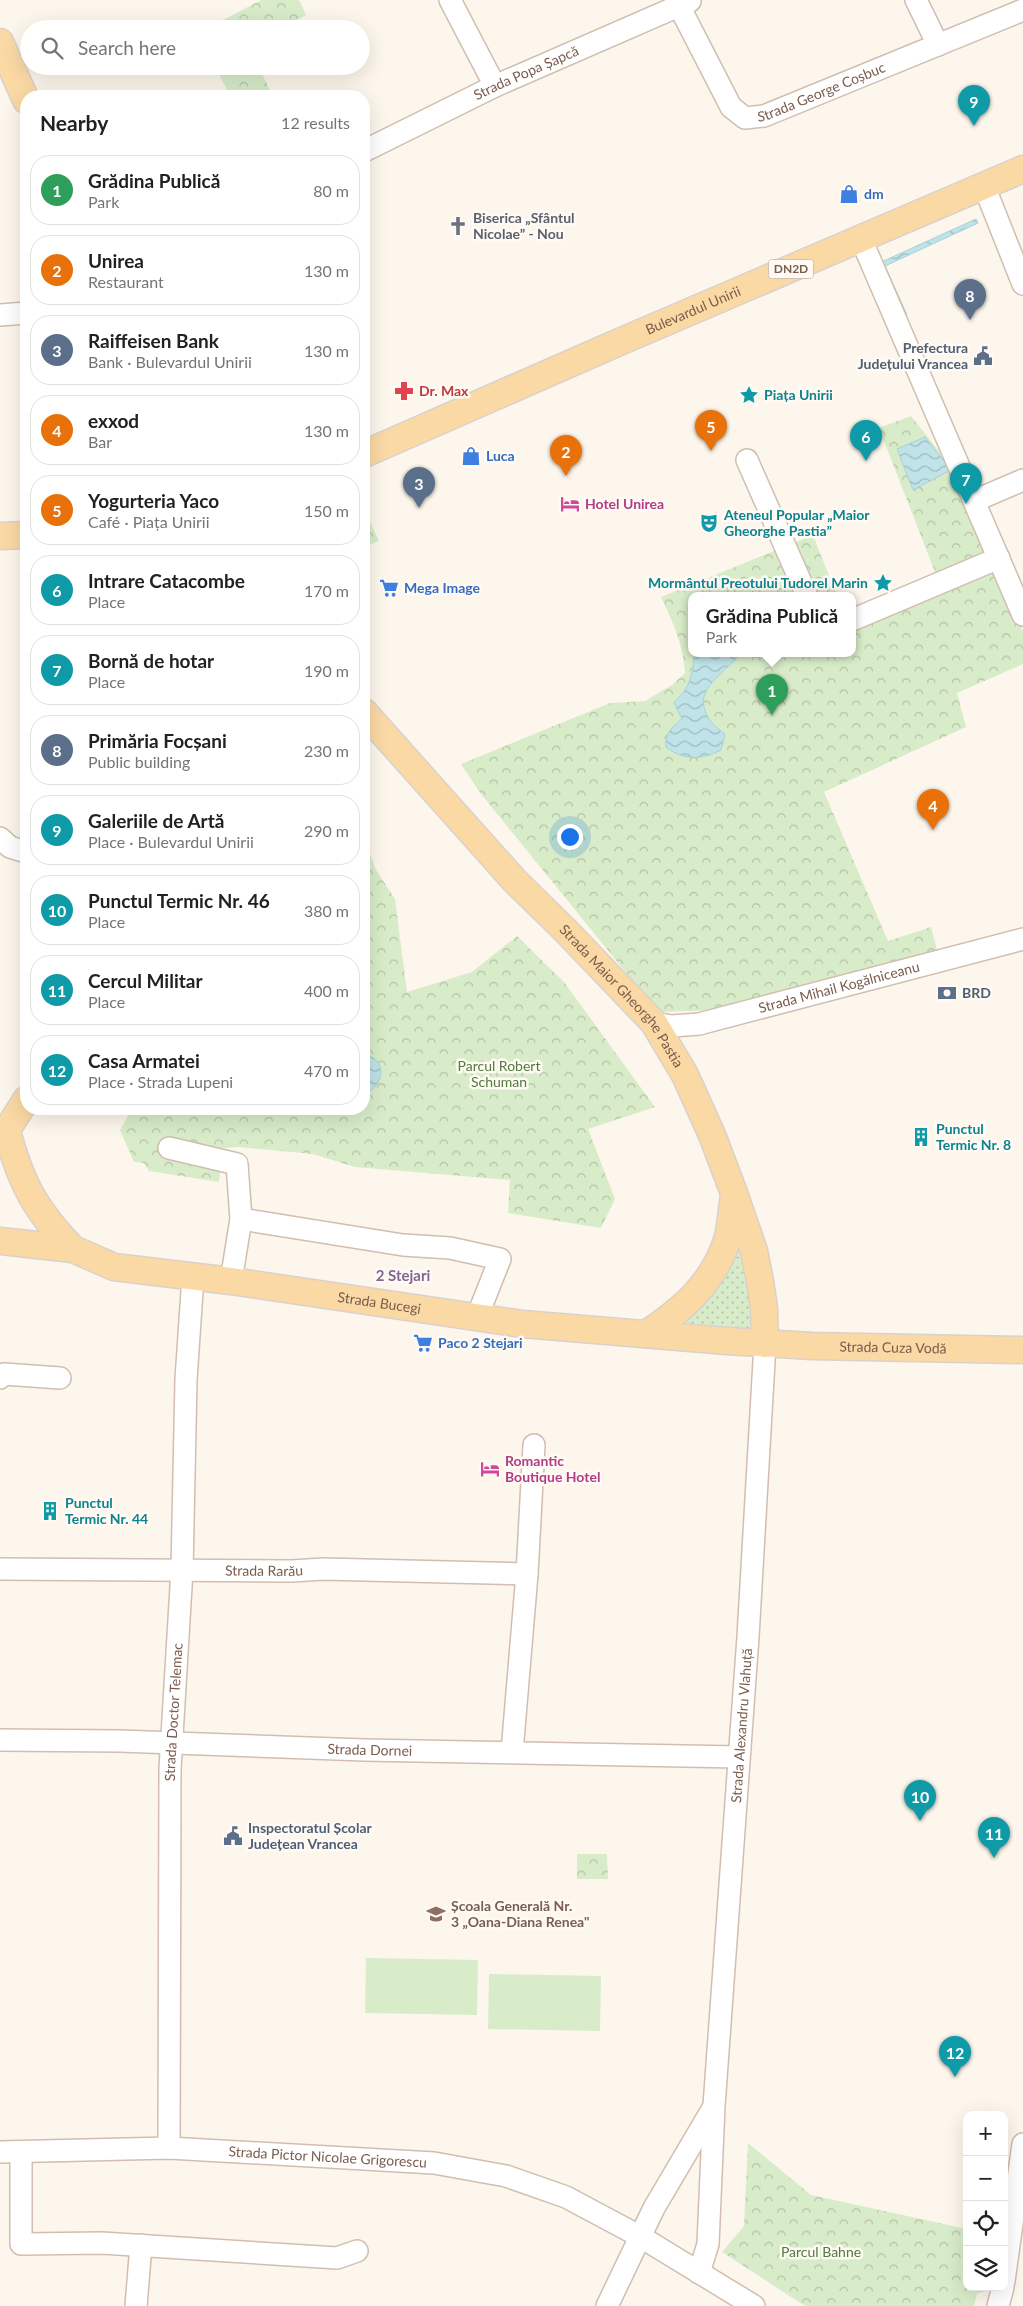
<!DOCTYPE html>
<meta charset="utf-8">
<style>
:root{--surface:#fff;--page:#f2f2f2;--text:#202124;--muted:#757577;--line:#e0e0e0;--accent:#e76f51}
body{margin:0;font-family:Lato,sans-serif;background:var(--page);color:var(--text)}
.controls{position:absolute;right:15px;bottom:15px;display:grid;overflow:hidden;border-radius:10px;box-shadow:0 5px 20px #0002}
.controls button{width:45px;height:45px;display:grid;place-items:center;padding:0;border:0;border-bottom:1px solid var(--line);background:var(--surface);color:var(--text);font:25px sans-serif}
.you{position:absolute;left:569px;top:836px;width:18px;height:18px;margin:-12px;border:4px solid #fff;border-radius:50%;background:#1a73e8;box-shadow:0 0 0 8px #1a73e833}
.badge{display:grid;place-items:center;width:32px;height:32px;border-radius:50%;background:var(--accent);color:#fff;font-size:16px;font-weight:700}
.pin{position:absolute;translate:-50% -41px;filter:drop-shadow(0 1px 2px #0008)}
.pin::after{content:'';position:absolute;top:26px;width:18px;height:15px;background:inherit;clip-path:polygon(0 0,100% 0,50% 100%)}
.popup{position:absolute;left:688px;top:592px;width:168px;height:65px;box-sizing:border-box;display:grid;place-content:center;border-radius:10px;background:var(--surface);filter:drop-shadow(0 1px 4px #0005);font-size:16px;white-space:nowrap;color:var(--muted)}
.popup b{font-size:19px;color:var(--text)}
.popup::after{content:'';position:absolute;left:50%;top:100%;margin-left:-10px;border:10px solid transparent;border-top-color:var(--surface)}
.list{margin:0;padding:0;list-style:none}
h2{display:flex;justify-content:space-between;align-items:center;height:65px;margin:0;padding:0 20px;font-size:21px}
h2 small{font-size:16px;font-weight:400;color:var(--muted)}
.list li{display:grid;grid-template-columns:32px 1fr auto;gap:15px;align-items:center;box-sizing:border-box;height:70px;margin:0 10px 10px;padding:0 10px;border:1px solid var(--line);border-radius:20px}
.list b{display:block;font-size:19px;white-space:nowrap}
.list p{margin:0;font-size:16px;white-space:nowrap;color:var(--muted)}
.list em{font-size:16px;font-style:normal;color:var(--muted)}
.icon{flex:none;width:28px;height:28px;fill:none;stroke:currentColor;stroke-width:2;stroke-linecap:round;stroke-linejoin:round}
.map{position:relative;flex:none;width:1023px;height:2306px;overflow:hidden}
.search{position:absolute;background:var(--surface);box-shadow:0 5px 20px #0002;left:20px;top:20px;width:350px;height:55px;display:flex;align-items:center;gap:12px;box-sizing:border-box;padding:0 18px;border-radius:28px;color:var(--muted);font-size:19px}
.panel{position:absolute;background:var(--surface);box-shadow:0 5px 20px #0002;left:20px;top:90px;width:350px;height:1025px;border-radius:20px}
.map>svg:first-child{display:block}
.grass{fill:url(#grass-dots)}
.park{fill:url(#park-crowns)}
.garden{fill:#d8ecc9}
.water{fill:url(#water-waves);stroke:#a5d3da}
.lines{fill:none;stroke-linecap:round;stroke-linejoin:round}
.minor-casing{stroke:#d1beb0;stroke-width:24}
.major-casing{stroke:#dad1cd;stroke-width:29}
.minor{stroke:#fff;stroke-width:21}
.major{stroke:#fbd9a5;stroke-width:26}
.labels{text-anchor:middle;stroke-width:5;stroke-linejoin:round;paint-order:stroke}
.shield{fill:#fffaf3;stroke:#a28b7f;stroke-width:1}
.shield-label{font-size:12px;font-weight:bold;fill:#7a5c4d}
.street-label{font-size:14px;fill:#7a5c4d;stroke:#fffaf3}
.shop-label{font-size:14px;font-weight:bold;fill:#366cbe;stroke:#fffaf3;text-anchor:start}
.worship-label{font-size:14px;font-weight:bold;fill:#5b616d;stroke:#fffaf3;text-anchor:start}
.service-label{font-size:14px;font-weight:bold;fill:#4e5e75;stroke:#fffaf3;text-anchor:start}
.health-label{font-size:14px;font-weight:bold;fill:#be3a42;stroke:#fffaf3;text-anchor:start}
.culture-label{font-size:14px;font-weight:bold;fill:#0d838f;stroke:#fffaf3;text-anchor:start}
.hotel-label{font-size:14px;font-weight:bold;fill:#b23c85;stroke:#fffaf3;text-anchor:start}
.park-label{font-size:14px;fill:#537a41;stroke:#fffaf3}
.education-label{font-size:14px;font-weight:bold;fill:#785e54;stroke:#fffaf3;text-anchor:start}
.neighbourhood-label{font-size:15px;font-weight:bold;fill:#846695;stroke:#fffaf3}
</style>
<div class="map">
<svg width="1023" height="2306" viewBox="0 0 1023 2306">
<defs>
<pattern id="grass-dots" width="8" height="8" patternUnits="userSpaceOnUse" patternTransform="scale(1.25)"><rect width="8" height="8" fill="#d8ecc9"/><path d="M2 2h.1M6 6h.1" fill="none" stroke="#b4c2a5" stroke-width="1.8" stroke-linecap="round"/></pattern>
<pattern id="park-crowns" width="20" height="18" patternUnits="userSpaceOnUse" patternTransform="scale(1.25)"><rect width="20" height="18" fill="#d8ecc9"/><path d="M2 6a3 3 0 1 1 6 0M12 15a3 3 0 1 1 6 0" fill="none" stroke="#b4c2a5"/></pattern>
<pattern id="water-waves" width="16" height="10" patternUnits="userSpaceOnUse" patternTransform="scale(1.25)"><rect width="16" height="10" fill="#bfe3e8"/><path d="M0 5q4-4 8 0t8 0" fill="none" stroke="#a0bbbe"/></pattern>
</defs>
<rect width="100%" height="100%" fill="#fdf6ec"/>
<!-- grass -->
<path class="grass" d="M734,1193L765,1344L646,1334L702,1287Z"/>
<!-- park -->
<g class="park">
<path d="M261,0H299L306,15L280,29H206Z"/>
<path d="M215,66H258L273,96H230Z"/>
<path d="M911,416L955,471L1023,632V664L957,693L966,727L824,792L888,941L931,927L937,950L829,982L719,1010L658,1012L481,794L461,764L610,703L645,701L672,685L685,673C683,643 673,623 661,597L813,535L837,596H692V654H852V609L935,572L879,428Z"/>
<path d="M364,509L379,541L364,547Z"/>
<path d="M364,837L376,870L395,899L407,992L472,972L517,936L564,982L655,1107L588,1129L615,1199L601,1228L508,1213L510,1180L355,1167L313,1154L238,1147L223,1148L219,1182L149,1171L144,1163L134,1162L120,1130L132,1109H364Z"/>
<path d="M577,1854H607L608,1879H577Z"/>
<path d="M748,2143L811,2195L967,2229V2287H992V2289L977,2294L974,2306H805L722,2252L744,2226Z"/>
</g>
<!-- garden -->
<g class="garden">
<path d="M366,1958L478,1960L477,2015L365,2013Z"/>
<path d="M489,1974L601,1976L600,2031L488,2029Z"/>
</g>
<!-- water -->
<g class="water">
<path d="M976,219L978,223L885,266L907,315L901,318L877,264Z"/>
<path d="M925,437L951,470L913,490L897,449Z"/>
<path d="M694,654H739C729,671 699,684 704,707C707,720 715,727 725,734L721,750C702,760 684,761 666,747C665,733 671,728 682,719L674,703C677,698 679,698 682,694C691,684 694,666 694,654Z"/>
<path d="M364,1054C387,1059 385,1086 365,1093Z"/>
</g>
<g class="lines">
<!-- minor casing -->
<g class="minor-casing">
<g id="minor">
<path d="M450,0L495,86"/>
<path id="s1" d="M676,0L731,107L745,118L764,116L1023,10"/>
<path d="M916,0L938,45"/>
<path id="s2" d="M364,151L495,86L690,1"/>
<path d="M984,186L1023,284"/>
<path d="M861,239L1023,615"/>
<path d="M0,315L26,313"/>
<path d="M747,460L807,596"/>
<path d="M974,501L1023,480"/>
<path d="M852,620L999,558"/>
<path d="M0,838L10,847L26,852"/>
<path id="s3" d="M654,1023L672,1026L699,1024L1023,939"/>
<path d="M169,1148L237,1164L241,1219L231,1281"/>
<path d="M241,1219L403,1245L450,1248L500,1259L477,1317"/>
<path d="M0,1378L4,1374L60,1378"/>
<path id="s4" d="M0,1569L292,1571L323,1569L527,1574"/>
<path id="s5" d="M0,1740L120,1741L364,1750L739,1757"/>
<path d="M512,1752L527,1574L534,1445"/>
<path id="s6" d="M169,2148L170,1769L182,1570L186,1379L193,1277"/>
<path id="s7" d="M0,2152L169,2148L434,2163L506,2176L566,2197L641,2237L754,2306"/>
<path d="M21,2153V2244L102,2243L337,2258L357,2251"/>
<path id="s8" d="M699,2273L708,2244L714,2106L748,1637L765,1344"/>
<path d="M1004,2281L1023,2144"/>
<path d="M136,2306L141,2245"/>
<path d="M607,2306L654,2208L713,2108"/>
<path d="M998,2306L1003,2287"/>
</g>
</g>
<!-- major casing -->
<g class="major-casing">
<g id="major">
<path d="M0,42L26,100"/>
<path id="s9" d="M364,454L617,343L1023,169"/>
<path d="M0,536L26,535"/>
<path id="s10" d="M364,712L514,880L566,931L654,1023L685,1075L712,1135L734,1193L754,1251L760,1281L764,1309L765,1344"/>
<path d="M7,1131C21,1184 36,1211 73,1249"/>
<path d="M0,1141L26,1100"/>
<path id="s11" d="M0,1241L73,1249L114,1267L231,1281L523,1324L727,1341L812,1346L1023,1350"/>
<path d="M646,1334C680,1311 710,1287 725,1246C731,1232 731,1212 734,1196"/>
</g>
</g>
<!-- minor -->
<use href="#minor" class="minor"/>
<!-- major -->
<use href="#major" class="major"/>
</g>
<!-- icons -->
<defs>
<g id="shop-bare" transform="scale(1.5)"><path d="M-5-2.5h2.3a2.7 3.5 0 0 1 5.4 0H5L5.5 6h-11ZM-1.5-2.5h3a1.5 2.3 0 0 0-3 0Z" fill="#3f7fe0" stroke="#fffaf3" stroke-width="2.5" paint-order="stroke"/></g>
<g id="church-bare" transform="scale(1.5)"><path d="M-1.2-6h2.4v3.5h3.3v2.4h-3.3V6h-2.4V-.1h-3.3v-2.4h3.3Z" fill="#6b7280" stroke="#fffaf3" stroke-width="2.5" paint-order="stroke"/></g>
<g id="civic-bare" transform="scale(1.5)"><path d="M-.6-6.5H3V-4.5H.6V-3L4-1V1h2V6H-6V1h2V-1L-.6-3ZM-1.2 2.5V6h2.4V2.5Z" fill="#5c6f8a" stroke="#fffaf3" stroke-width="2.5" paint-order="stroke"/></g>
<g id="pharmacy-bare" transform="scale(1.5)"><path d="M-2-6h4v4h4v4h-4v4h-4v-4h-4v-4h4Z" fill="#e0444e" stroke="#fffaf3" stroke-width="2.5" paint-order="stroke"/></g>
<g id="sight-bare" transform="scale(1.5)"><path d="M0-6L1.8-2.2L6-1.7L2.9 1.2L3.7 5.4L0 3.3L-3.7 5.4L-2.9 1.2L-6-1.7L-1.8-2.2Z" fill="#0f9aa8" stroke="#fffaf3" stroke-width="2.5" paint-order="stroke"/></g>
<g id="hotel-bare" transform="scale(1.5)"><path d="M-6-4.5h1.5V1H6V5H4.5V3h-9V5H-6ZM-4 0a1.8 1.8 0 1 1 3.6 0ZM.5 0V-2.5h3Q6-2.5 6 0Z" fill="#d1479c" stroke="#fffaf3" stroke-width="2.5" paint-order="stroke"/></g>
<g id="theatre-bare" transform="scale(1.5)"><path d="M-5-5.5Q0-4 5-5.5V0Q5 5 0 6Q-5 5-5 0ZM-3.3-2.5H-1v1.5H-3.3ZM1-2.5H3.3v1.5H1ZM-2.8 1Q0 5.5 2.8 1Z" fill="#0f9aa8" stroke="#fffaf3" stroke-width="2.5" paint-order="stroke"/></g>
<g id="supermarket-bare" transform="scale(1.5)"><path d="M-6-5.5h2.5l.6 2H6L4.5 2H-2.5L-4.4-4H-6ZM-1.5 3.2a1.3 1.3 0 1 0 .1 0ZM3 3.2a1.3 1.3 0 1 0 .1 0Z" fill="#3f7fe0" stroke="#fffaf3" stroke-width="2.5" paint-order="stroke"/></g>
<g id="bank-bare" transform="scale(1.5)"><path d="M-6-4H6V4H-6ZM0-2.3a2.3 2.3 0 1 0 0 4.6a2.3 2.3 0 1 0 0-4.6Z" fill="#5c6f8a" stroke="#fffaf3" stroke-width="2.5" paint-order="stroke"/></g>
<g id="building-bare" transform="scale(1.5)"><path d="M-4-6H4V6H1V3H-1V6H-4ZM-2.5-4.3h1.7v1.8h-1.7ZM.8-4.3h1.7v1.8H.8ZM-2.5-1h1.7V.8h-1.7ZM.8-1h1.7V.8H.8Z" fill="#0f9aa8" stroke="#fffaf3" stroke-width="2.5" paint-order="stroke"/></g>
<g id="school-bare" transform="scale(1.5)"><path d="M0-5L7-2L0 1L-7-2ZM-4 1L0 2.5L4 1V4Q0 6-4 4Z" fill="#8d6e63" stroke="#fffaf3" stroke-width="2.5" paint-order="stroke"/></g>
</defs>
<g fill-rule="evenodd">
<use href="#shop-bare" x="849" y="194"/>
<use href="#church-bare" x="458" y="226"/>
<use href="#civic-bare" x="983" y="356"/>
<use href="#pharmacy-bare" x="404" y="391"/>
<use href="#sight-bare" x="749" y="395"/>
<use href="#shop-bare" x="471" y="456"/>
<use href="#hotel-bare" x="570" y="504"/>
<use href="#theatre-bare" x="709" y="523"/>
<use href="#sight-bare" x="883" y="583"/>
<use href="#supermarket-bare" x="389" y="588"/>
<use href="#bank-bare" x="947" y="993"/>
<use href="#building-bare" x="921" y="1137"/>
<use href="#supermarket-bare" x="423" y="1343"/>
<use href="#hotel-bare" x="490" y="1469"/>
<use href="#building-bare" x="50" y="1511"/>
<use href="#civic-bare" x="233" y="1836"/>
<use href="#school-bare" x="436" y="1914"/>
</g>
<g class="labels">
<!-- shield labels -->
<rect class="shield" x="768.5" y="259.5" width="45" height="19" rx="4"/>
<g class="shield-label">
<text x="791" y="273">DN2D</text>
</g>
<!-- street labels -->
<g class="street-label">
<text dy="5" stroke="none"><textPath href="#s2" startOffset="180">Strada Popa Șapcă</textPath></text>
<text dy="5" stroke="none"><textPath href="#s1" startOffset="219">Strada George Coșbuc</textPath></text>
<text dy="5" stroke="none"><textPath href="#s9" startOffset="359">Bulevardul Unirii</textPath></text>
<text dy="5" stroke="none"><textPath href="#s3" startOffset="190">Strada Mihail Kogălniceanu</textPath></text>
<text dy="5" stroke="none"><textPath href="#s10" startOffset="384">Strada Maior Gheorghe Pastia</textPath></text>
<text dy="5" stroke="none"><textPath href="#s11" startOffset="386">Strada Bucegi</textPath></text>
<text dy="5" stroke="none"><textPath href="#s11" startOffset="902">Strada Cuza Vodă</textPath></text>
<text dy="5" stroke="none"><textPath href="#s4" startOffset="264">Strada Rarău</textPath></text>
<text dy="5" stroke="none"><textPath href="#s6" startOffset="436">Strada Doctor Telemac</textPath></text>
<text dy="5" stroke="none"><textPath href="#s8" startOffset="550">Strada Alexandru Vlahuță</textPath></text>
<text dy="5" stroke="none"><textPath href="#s5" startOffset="370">Strada Dornei</textPath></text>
<text dy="5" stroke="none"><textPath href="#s7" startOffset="328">Strada Pictor Nicolae Grigorescu</textPath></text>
</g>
<!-- shop labels -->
<g class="shop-label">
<text x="864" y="199">dm</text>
<text x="486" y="461">Luca</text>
<text x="404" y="593">Mega Image</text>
<text x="438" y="1348">Paco 2 Stejari</text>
</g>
<!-- worship labels -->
<g class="worship-label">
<text x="473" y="223">Biserica „Sfântul<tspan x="473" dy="16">Nicolae” - Nou</tspan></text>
</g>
<!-- service labels -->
<g class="service-label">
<text x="968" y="353" text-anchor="end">Prefectura<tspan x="968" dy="16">Județului Vrancea</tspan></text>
<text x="962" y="998">BRD</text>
<text x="248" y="1833">Inspectoratul Școlar<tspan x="248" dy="16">Județean Vrancea</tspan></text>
</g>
<!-- health labels -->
<g class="health-label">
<text x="419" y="396">Dr. Max</text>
</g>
<!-- culture labels -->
<g class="culture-label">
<text x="764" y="400">Piața Unirii</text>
<text x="724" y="520">Ateneul Popular „Maior<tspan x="724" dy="16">Gheorghe Pastia”</tspan></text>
<text x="868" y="588" text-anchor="end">Mormântul Preotului Tudorel Marin</text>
<text x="936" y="1134">Punctul<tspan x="936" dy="16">Termic Nr. 8</tspan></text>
<text x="65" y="1508">Punctul<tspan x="65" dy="16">Termic Nr. 44</tspan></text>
</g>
<!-- hotel labels -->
<g class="hotel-label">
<text x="585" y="509">Hotel Unirea</text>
<text x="505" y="1466">Romantic<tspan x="505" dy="16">Boutique Hotel</tspan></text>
</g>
<!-- park labels -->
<g class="park-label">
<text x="499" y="1071">Parcul Robert<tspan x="499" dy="16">Schuman</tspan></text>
<text x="821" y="2257">Parcul Bahne</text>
</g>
<!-- education labels -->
<g class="education-label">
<text x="451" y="1911">Școala Generală Nr.<tspan x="451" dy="16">3 „Oana-Diana Renea"</tspan></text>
</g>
<!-- neighbourhood labels -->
<g class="neighbourhood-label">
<text x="403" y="1281">2 Stejari</text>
</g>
</g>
</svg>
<div class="controls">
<button>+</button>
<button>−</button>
<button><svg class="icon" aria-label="locate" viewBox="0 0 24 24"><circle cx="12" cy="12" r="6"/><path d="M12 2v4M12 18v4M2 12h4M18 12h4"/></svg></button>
<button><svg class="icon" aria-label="layers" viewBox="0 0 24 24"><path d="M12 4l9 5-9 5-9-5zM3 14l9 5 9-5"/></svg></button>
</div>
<div class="you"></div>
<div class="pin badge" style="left:772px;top:715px;background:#2e9e5b">1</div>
<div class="popup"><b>Grădina Publică</b>Park</div>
<div class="pin badge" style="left:566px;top:476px;background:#e8710a">2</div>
<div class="pin badge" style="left:419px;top:508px;background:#5c6f8a">3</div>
<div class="pin badge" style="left:933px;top:830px;background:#e8710a">4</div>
<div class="pin badge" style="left:711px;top:451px;background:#e8710a">5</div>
<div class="pin badge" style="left:866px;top:461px;background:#0f9aa8">6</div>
<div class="pin badge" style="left:966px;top:504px;background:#0f9aa8">7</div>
<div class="pin badge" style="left:970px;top:320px;background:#5c6f8a">8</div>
<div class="pin badge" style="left:974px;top:126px;background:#0f9aa8">9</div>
<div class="pin badge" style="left:920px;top:1821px;background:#0f9aa8">10</div>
<div class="pin badge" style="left:994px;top:1858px;background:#0f9aa8">11</div>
<div class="pin badge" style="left:955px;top:2077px;background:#0f9aa8">12</div>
<div class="search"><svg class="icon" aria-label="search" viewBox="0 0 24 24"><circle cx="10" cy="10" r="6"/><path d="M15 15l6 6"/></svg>Search here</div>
<section class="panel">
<h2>Nearby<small>12 results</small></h2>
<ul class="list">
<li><span class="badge" style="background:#2e9e5b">1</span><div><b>Grădina Publică</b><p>Park</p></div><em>80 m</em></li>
<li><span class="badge" style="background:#e8710a">2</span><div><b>Unirea</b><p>Restaurant</p></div><em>130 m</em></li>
<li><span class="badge" style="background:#5c6f8a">3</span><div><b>Raiffeisen Bank</b><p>Bank · Bulevardul Unirii</p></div><em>130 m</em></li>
<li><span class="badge" style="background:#e8710a">4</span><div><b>exxod</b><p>Bar</p></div><em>130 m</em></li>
<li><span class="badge" style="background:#e8710a">5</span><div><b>Yogurteria Yaco</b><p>Café · Piața Unirii</p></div><em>150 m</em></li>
<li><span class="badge" style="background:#0f9aa8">6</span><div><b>Intrare Catacombe</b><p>Place</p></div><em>170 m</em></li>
<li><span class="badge" style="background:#0f9aa8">7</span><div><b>Bornă de hotar</b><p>Place</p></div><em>190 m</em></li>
<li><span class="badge" style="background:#5c6f8a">8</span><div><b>Primăria Focșani</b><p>Public building</p></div><em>230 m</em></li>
<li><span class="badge" style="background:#0f9aa8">9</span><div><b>Galeriile de Artă</b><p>Place · Bulevardul Unirii</p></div><em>290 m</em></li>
<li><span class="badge" style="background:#0f9aa8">10</span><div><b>Punctul Termic Nr. 46</b><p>Place</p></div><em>380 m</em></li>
<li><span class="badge" style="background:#0f9aa8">11</span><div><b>Cercul Militar</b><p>Place</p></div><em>400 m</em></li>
<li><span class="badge" style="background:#0f9aa8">12</span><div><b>Casa Armatei</b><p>Place · Strada Lupeni</p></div><em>470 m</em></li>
</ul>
</section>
</div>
